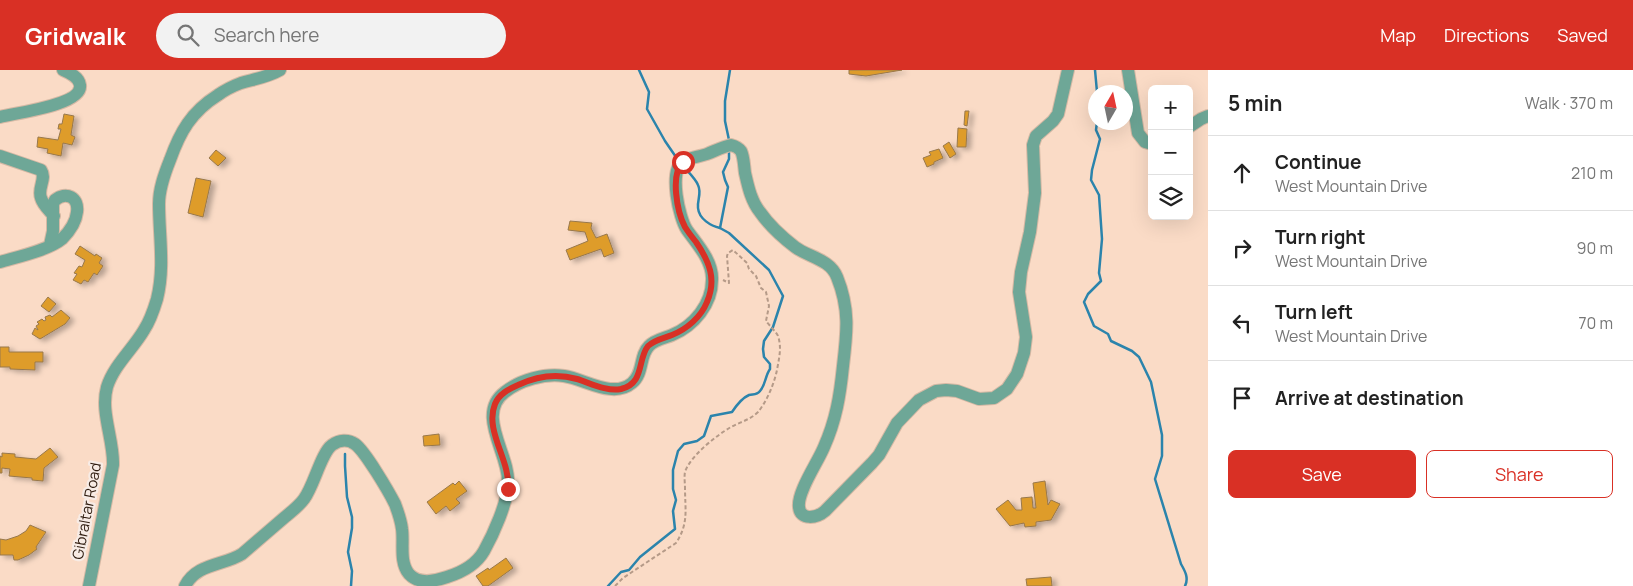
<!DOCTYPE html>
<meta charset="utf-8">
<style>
:root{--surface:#fff;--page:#f2f2f2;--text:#222;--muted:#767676;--line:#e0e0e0;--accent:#d93025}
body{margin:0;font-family:Manrope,sans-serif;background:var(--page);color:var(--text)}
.controls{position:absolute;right:15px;top:15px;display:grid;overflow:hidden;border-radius:8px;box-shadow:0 5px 20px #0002}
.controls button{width:45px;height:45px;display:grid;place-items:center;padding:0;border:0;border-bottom:1px solid var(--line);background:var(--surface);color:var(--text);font:25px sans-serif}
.compass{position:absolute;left:1088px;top:15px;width:45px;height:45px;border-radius:50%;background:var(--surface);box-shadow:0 5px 20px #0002;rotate:9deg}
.stop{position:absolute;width:15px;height:15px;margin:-11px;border:4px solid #d93025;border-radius:50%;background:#fff}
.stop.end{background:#d93025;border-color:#fff;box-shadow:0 1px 5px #0008}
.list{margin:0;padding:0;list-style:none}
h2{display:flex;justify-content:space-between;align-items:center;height:65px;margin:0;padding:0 20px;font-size:21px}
h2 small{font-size:16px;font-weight:400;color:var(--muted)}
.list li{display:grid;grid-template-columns:32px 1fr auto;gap:15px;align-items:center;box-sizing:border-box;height:75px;padding:0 20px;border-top:1px solid var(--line)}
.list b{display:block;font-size:19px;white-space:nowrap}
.list p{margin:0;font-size:16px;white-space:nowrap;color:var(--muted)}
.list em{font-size:16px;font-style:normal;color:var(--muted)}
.actions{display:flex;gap:10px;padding:15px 20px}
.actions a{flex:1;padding:11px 0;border:1px solid var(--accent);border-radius:8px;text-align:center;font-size:18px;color:var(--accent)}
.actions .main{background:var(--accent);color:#fff}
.icon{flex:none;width:28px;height:28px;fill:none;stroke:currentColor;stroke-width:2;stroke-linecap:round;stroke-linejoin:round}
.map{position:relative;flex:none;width:1208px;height:516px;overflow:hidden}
header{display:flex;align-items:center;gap:30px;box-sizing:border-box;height:70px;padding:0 25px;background:var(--accent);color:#fff}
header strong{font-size:24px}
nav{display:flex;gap:28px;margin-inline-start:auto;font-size:18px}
.search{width:350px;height:45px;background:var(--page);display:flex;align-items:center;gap:12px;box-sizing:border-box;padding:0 18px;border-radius:28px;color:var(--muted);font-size:19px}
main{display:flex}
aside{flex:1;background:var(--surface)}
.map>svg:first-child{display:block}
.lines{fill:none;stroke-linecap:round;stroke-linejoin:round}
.stream{stroke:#2b84ac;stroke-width:2.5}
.building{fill:#de9c2c;stroke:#98784b;filter:url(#shadow)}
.minor-casing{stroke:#d5b9a5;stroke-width:14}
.path{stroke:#b59a88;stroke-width:2;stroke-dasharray:4 2.5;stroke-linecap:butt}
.minor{stroke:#6ea797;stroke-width:12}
.route{stroke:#d93025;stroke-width:6}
.labels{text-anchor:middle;stroke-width:4.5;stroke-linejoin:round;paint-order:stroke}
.street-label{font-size:15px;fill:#2f1c0f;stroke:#f7ece6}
</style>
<header>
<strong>Gridwalk</strong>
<div class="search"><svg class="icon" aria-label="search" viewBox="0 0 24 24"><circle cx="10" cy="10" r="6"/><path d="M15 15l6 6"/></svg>Search here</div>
<nav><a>Map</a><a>Directions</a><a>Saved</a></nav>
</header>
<main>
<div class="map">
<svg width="1208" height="516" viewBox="0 0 1208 516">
<defs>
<filter id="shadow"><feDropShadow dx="4.5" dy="2.5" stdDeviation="2.5" flood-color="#0004"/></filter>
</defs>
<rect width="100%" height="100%" fill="#fadbc6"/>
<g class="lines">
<!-- stream -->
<g class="stream">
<path d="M639,0L649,22L647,39L665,71L678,90"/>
<path d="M1095,0L1097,22"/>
<path d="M1097,52L1096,60L1100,69L1092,100L1091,110L1099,125L1102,169L1099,203L1101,211L1088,224L1084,232L1094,256L1108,264L1111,271L1132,281L1139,287L1151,312L1162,365V386L1155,409L1181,494C1185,501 1189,508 1185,516"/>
<path d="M729,70L725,51V31L730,0"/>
<path d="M683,96C688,102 695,108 698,115C702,123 697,130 698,138C699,149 711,156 720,158"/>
<path d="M345,384V396L347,427L352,447V458L348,482L352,501L351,516"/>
<path d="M608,516L621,502L629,500L640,487L675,459L673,441L676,430L673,419V400L678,381L684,374L697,371L704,366L711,346L732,342C736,336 742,328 749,325C754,324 757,325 760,321C766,314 765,306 770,299V294L764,287L763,279L764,271L773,257L783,226L769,200L729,163L720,158L728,117L725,110L723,102L729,89V81"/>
</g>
</g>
<!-- building -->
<g class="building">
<path d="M849,0H902L866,6L849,4Z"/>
<path d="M965,41H969L967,56L964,55Z"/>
<path d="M64,44L74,46L71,65L75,67L72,75L63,73L61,86L47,83L48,79L37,77L38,67L58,70L61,59H58L59,54H62Z"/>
<path d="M958,58L967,59L966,77H957Z"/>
<path d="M949,72L956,84L950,88L943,76Z"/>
<path d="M939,79L943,88L934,92V94L927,97L923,88L931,85L929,82Z"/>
<path d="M216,80L226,88L218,96L209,88Z"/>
<path d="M196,108L211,111L203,147L188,143Z"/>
<path d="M570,151L592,153L591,158L596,168L607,164L614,183L604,187L601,179L570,190L566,180L588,171L585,162L568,160Z"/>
<path d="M80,176L95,186L96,184L102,188L99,193L103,196L97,205L94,203L88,212L84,210L81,214L73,210L77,204L74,203L79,196L82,197L85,190L75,184Z"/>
<path d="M48,227L56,234L49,242L41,236Z"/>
<path d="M61,240L70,248L65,254L40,269L32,264L35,258L38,260L36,256L39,254L37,252L42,249L44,251L46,250L45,247L50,245L52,247Z"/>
<path d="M0,277H9V282H43V292H35V300L10,299V297H0Z"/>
<path d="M439,364L440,375L424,376L423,366Z"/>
<path d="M50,378L58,387L44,398L43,411L32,410V408L9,406L10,399L2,398V403H0V386L2,387V383L15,384V387L36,389Z"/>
<path d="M459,411L467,421L456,429L460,433L450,441L446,436L436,444L427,432L453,413L455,415Z"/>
<path d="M1045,411L1048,435L1051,430L1060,434L1051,450L1036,452V456L1025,457L1024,453L1010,456L996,439L1008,430L1016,440H1022L1021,428L1032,427L1033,438H1036L1033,413Z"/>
<path d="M30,455L46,462L36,477L37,479L29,485L18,490H14L13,485H0V469L6,470L18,466L26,461Z"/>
<path d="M506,488L513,498L488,516H483L476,506L488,498L489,500Z"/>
<path d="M1051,507L1052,516H1027L1026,509Z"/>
</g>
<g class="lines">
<!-- minor casing -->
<g class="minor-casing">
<g id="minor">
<path d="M1128,0L1138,63L1145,72L1152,74"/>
<path d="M0,47C15,43 83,35 80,15C79,7 70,3 63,0"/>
<path d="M1189,57L1201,49L1208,46"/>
<path d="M0,86L41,100C47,109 37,118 41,128C43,135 49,140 54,146"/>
<path d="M0,192C17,187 49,180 62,169C69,162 76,152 77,142C79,127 66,121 55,130L53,134V161L50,175"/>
<path d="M89,516L113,395C114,370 100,342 107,317C114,295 133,279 144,260C150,251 154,239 157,229C165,197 159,166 159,134C159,119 164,105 170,90C180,62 191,42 218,25C225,20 233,16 241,13C255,9 268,7 280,0"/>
<path d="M185,516C197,493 223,496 242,484C256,472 271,459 285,447C291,442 299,436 304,429C314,416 321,383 332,375C339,370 348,369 355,374C365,381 389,422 395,434C398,442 401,450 402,459C404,473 399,492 409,504C419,515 435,511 447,507C463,502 476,495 484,481C493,465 508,432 508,413C510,385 475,344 505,322C520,310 545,303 564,306C585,309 613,329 632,313C644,303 639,286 649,276C654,270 665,268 672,265C694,256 712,234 712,210C713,191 697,174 687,160C679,148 669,102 682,92C689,87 699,87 707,84C715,81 722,77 731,75C735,76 738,77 741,81C744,87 744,96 745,103C748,116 751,131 760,142C769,155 782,167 795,177C808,187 830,189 837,207C850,239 847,263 843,296C840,326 836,350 824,377C818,392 797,422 799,437C800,451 817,448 825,441L872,393L879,385L897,353L919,330L936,321L946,320L957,321L979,329L994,328L1007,319L1017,304L1024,283L1026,267L1019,222L1021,202L1030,162L1035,123L1033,75L1036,66L1053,51L1058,44L1068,0"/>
</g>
</g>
<!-- path -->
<path class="path" d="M615,516L623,508L676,473C689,453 685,440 685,418C685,413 684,407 685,402C690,386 717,365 731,357C740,352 750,350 758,342C767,331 774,314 777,300C779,288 782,278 778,266C777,263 769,255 766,251L769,236L766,222L761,218L756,206L749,199L747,193L733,180L728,183L727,186L729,213L723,210"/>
<!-- minor -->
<use href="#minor" class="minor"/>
</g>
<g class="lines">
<!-- route -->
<path class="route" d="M508,419C511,391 484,361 495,334C499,324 509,319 518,315C537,306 556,303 577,309C590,313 607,322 621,319C645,313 637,290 648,276C654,270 664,268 672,265C687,259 701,247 707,232C717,209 709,191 696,172C692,167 688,162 685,157C677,142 670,104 683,92"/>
</g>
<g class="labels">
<!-- street labels -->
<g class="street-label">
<text transform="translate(87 441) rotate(-79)" y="5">Gibraltar Road</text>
</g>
</g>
</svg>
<div class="controls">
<button>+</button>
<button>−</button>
<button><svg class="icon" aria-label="layers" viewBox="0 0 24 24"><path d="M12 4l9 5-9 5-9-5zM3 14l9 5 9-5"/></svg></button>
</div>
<svg class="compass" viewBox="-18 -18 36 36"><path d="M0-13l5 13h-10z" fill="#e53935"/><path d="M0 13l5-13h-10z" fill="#767676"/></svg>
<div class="stop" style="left:683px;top:92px"></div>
<div class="stop end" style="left:508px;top:419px"></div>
</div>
<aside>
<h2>5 min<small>Walk · 370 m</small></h2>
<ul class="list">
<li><svg class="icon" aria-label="ahead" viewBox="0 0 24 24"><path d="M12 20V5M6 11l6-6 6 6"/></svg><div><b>Continue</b><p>West Mountain Drive</p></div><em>210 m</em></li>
<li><svg class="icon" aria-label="right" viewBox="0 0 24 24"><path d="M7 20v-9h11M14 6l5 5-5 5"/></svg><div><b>Turn right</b><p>West Mountain Drive</p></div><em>90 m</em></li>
<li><svg class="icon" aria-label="left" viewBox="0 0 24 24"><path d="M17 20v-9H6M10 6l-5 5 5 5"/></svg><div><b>Turn left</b><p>West Mountain Drive</p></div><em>70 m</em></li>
<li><svg class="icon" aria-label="arrive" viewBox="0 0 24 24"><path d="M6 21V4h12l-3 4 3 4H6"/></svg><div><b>Arrive at destination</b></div></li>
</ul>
<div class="actions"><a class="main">Save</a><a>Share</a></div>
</aside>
</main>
